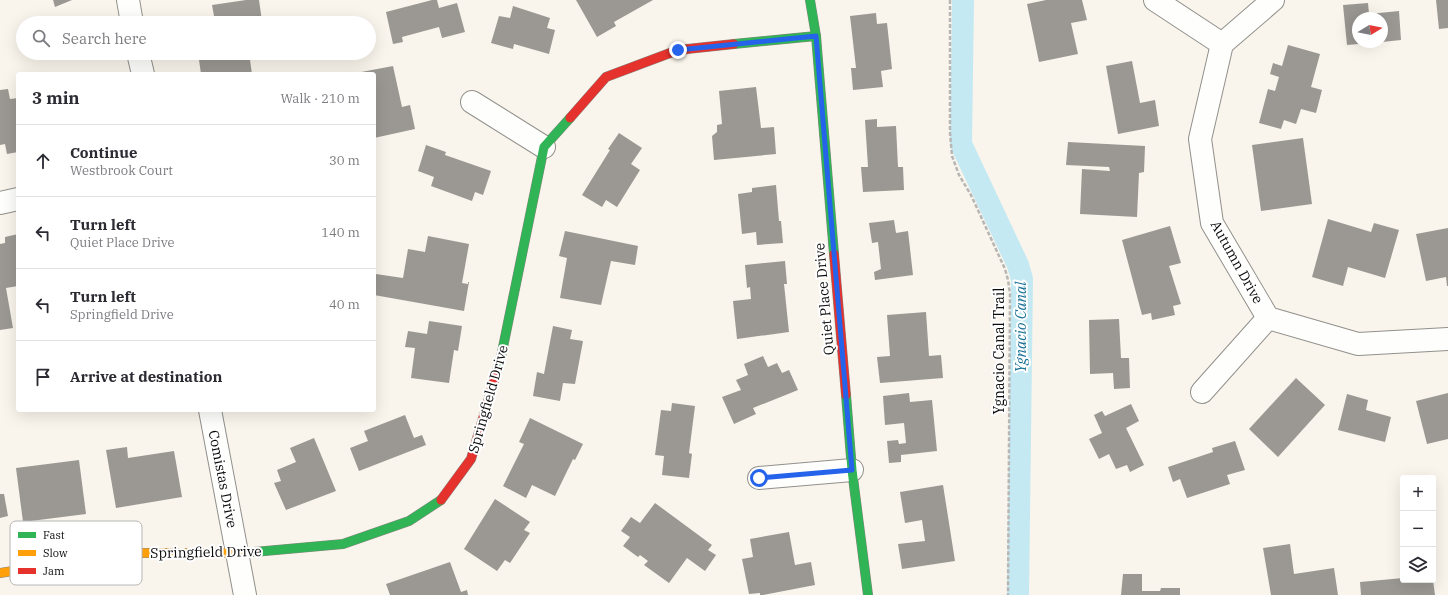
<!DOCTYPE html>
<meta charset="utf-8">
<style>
:root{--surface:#fff;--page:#f7f7f7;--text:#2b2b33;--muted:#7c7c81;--line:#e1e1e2}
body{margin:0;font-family:"IBM Plex Serif",serif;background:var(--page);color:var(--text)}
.controls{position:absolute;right:12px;bottom:12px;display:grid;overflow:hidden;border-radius:4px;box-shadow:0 4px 16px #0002}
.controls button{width:36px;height:36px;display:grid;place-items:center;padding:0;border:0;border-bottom:1px solid var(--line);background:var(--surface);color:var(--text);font:20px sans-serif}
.compass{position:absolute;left:1352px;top:12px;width:36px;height:36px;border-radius:50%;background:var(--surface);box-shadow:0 4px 16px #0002;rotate:80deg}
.stop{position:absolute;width:12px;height:12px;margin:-9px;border:3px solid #2563eb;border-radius:50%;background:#fff}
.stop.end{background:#2563eb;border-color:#fff;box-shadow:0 1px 4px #0008}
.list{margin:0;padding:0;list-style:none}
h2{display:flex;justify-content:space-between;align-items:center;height:52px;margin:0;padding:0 16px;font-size:17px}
h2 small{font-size:13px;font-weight:400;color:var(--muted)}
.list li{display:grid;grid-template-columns:26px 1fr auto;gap:12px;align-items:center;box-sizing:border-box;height:72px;padding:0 16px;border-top:1px solid var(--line)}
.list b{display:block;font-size:15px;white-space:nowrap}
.list p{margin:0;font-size:13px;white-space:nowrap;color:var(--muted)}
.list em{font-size:13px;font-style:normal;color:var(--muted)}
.icon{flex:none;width:22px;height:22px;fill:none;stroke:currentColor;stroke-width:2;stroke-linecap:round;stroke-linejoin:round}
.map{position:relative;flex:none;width:1448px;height:595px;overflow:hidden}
.search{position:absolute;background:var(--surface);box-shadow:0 4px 16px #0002;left:16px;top:16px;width:360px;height:44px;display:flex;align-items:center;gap:10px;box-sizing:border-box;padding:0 14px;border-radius:22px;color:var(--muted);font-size:15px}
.panel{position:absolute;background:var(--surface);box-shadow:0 4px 16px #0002;left:16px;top:72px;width:360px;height:340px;border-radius:4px}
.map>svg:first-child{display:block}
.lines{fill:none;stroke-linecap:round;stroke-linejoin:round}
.canal{stroke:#c4e9f2;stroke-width:22}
.building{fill:#9b9893}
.street-casing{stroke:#92908c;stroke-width:24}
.fast-casing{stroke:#888682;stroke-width:10}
.slow-casing{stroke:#888682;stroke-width:10}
.jam-casing{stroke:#888682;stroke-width:10}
.path{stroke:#b7b6b5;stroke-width:2.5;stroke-dasharray:4 2;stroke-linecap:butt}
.street{stroke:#fefefc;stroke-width:22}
.fast{stroke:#30b455;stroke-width:9}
.slow{stroke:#ff9f0a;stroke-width:9}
.jam{stroke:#e5322d;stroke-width:9}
.route{stroke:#2563eb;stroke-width:5}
.labels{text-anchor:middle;stroke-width:4;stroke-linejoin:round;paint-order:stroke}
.street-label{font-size:14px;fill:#0a0a0a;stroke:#fff}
.water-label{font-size:15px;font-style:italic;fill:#197196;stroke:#fff}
.key{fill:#fff;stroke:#b6b6b6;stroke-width:1}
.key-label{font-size:11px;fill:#0a0a0a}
</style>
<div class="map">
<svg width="1448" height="595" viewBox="0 0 1448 595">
<rect width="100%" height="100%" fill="#f9f5ec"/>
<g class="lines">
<!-- canal -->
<path class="canal" d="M963,0L961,144L1018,265L1022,279L1018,595"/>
</g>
<!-- building -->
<g class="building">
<path d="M53,0H72L55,7Z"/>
<path d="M246,0H259L262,21L250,23H188V21L214,16L212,5Z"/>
<path d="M432,0H437L439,8L457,3L465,32L442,38L439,27L402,37L403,42L393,44L386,12Z"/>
<path d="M576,0H653L614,22L616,26L597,37Z"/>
<path d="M1046,0H1082L1087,20L1071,23L1078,54L1039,62L1027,4Z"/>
<path d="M1436,0H1448V28L1439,29Z"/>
<path d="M1368,3L1369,14L1399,11L1401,40L1382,42V18H1358V42H1370V43L1347,45L1343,5Z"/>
<path d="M513,6L550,18L547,28L555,30L549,54L514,44L513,49L491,43L499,16L510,18Z"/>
<path d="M876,13L877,24L887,23L892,69L881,71L883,87L853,90L851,68H856L850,16Z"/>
<path d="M1288,45L1320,54L1311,87L1322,90L1316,113L1301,109L1296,124L1284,120L1281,129L1259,123L1268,89L1275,91L1279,77L1270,74L1273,63L1282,66Z"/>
<path d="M198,53H249L252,74H201Z"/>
<path d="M1132,61L1140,103L1155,100L1159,126L1118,134L1106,66Z"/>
<path d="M393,66L402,107L410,105L415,129L374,138V74L356,73Z"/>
<path d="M756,87L761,128L774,127L776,154L714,160L712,136L717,132V125L722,124L719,91Z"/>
<path d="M8,89L10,99L18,98V152L7,154L5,144L0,145V90Z"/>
<path d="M877,119V127L896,126L898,167H903L904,190L863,192L861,167H868L865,120Z"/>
<path d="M619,133L642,148L631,164L640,170L617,207L606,200L602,207L582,195L610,150L608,149Z"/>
<path d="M1303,138L1312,204L1261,211L1252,145Z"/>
<path d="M1068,142L1145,146L1144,172L1139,173L1137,217L1080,214L1082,169L1110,171L1109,167L1066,165Z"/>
<path d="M426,145L446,152L445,155L491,171L483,195L475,192L472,201L431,186L434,177L418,171Z"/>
<path d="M776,185L779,221H781L783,243L757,245L756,232L742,234L738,194L752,192V188Z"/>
<path d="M1328,219L1371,232L1374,223L1399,230L1385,278L1348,267L1343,286L1312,277Z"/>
<path d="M894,220L896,233L908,231L913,275L875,280L874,272L881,269L878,242L872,243L869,223Z"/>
<path d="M1170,226L1181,263L1169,266L1181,304L1173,306L1175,315L1152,320L1151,313L1142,315L1122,240Z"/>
<path d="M1448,228V286H1447L1446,277L1426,281L1416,234Z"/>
<path d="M565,231L638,246L635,265L611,261L601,305L560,298L567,258L559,256Z"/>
<path d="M18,234V286L6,288L13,328L0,330V244L5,243V237Z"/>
<path d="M428,236L469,244L462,283L468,284V282H469L464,311L374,295V285L376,274L403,278L408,249L425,252Z"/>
<path d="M785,261L787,284H784L789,332L737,339L733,301L751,299L750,287L747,288L745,265Z"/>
<path d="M926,312L929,356L941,355L943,378L880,383L877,357L890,356L887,315Z"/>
<path d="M1119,319L1121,358H1129L1130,388L1114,389L1113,373L1090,374L1089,320Z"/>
<path d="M429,321L462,326L458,351L454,350L449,383L411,378L415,348L405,347L408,331L427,334Z"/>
<path d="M553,326L572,330L570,339L583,341L575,384L563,383L560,401L533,396L537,372L544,374Z"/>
<path d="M763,356L768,367L777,363L782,373L789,370L798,390L753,408L756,414L734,424L722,397L741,390L736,380L748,375L744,364Z"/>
<path d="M1296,378L1325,405L1278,457L1249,429Z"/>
<path d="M909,393L910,402L932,400L937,451L901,455V462L889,463L887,441L898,440L899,444L906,443L904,423L885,425L883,396Z"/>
<path d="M1448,393V439L1427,444L1416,401Z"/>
<path d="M1347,394L1368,400L1366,410L1391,417L1385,442L1338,430Z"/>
<path d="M672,403L695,406L689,453L692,454L689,478L662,475L664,456L655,455L661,410L671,411Z"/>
<path d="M1131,404L1139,421L1126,428L1144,465L1130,472L1127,465L1116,469L1109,454L1099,459L1089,439L1102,433L1094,415L1102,411L1105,416Z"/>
<path d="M405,415L414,438L422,435L426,445L359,471L350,448L368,441L364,431Z"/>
<path d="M530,418L583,444L575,460L573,459L555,496L532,485L526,498L503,486L524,444L519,442Z"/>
<path d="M314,438L336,491L286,510L274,483L281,481L277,470L296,462L290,448Z"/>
<path d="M1235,441L1245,470L1227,475L1230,484L1187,498L1180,479L1173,482L1168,467L1213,452L1212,448Z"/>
<path d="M127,447L128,458L174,451L182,497L116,508L106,450Z"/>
<path d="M79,460L86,514L23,522L16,468Z"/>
<path d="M943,485L955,561L902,569L898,544L925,541L922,520L905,523L900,492Z"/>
<path d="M0,494H4L8,516L0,518Z"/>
<path d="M495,499L530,522L524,530L530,533L510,563L505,560L497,571L464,549Z"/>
<path d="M655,503L712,545L708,550L716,555L705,571L687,558L669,583L644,565L648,561L640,555L638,557L623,546L630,537L621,531L631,517L640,523Z"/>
<path d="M789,532L795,565L811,562L815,585L763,595H760V593L749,594L742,559L753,557L750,539Z"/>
<path d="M1433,532H1434L1436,554L1433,555Z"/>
<path d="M1290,544L1294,574L1334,568L1338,595H1271L1263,548Z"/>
<path d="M450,562L461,592L467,590L468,595H390L386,584Z"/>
<path d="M1123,574H1142V591H1160L1161,588H1180V595H1121Z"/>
<path d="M1403,578V580H1433L1435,595H1361L1360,582Z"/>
</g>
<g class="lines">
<!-- street casing -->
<g class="street-casing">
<g id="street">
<path d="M128,0L132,23"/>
<path d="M1155,0L1222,44"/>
<path d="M1273,0L1222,44L1200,139L1212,223L1268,318L1358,344L1448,339"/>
<path d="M138,53L143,74"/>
<path d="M472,102L544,147"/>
<path d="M0,203L18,199"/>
<path d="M1202,392L1268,318"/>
<path d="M210,410L245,595"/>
<path d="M759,478L852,470"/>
</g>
</g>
<!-- fast casing -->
<g class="fast-casing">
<g id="fast">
<path d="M810,0L816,36L834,254"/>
<path d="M734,44L816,36"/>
<path d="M497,371L501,357L544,147L570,118"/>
<path d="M846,395L852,470L868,595"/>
<path d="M243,553L343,544L409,521L441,500"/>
</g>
</g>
<!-- slow casing -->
<g class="slow-casing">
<path id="slow" d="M0,573L120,553H243"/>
</g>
<!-- jam casing -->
<g class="jam-casing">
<g id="jam">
<path d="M570,118L606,77L678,50L734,44"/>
<path d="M834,254L846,395"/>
<path d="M441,500L471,459L497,371"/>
</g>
</g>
<!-- path -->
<path class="path" d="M950,0V133L952,156L959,175L971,195L1005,269L1008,280L1010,294L1008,595"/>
<!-- street -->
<use href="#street" class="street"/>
<!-- fast -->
<use href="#fast" class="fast"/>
<!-- slow -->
<use href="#slow" class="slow"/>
<!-- jam -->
<use href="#jam" class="jam"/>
</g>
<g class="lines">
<!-- route -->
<path class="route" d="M678,50L816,36L852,470L759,478"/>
</g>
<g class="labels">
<!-- street labels -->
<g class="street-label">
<text transform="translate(1237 262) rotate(61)" y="5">Autumn Drive</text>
<text transform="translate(824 299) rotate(-95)" y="5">Quiet Place Drive</text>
<text transform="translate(999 351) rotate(-90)" y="5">Ygnacio Canal Trail</text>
<text transform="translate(488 399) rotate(-74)" y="5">Springfield Drive</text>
<text transform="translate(223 479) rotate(79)" y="5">Comistas Drive</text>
<text transform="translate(206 552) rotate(-1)" y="5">Springfield Drive</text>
</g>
<!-- water labels -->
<g class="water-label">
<text transform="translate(1021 327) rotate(-90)" y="5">Ygnacio Canal</text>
</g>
</g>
<!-- legend -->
<rect x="10" y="521" width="132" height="64" rx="6" class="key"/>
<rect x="18" y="532" width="18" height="6" fill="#30b455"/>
<rect x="18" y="550" width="18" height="6" fill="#ff9f0a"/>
<rect x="18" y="568" width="18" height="6" fill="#e5322d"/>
<g class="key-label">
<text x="43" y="539">Fast</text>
<text x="43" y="557">Slow</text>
<text x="43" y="575">Jam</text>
</g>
</svg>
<div class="controls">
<button>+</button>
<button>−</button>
<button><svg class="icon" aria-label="layers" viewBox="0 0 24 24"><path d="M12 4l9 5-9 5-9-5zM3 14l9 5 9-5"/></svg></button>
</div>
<svg class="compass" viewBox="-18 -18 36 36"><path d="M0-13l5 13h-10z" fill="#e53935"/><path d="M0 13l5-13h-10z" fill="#7c7c81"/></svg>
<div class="stop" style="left:759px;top:478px"></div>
<div class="stop end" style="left:678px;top:50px"></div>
<div class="search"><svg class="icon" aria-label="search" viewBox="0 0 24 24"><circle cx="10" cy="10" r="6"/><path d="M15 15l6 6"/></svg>Search here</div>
<section class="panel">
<h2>3 min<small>Walk · 210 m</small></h2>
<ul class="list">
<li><svg class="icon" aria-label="ahead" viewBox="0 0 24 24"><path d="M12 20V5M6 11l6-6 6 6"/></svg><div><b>Continue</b><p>Westbrook Court</p></div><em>30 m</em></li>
<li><svg class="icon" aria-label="left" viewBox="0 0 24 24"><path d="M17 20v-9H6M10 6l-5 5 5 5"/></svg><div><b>Turn left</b><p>Quiet Place Drive</p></div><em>140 m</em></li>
<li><svg class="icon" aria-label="left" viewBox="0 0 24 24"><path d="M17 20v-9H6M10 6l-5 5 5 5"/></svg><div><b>Turn left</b><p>Springfield Drive</p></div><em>40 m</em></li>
<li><svg class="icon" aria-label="arrive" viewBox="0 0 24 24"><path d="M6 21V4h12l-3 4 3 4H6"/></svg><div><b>Arrive at destination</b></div></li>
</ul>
</section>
</div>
